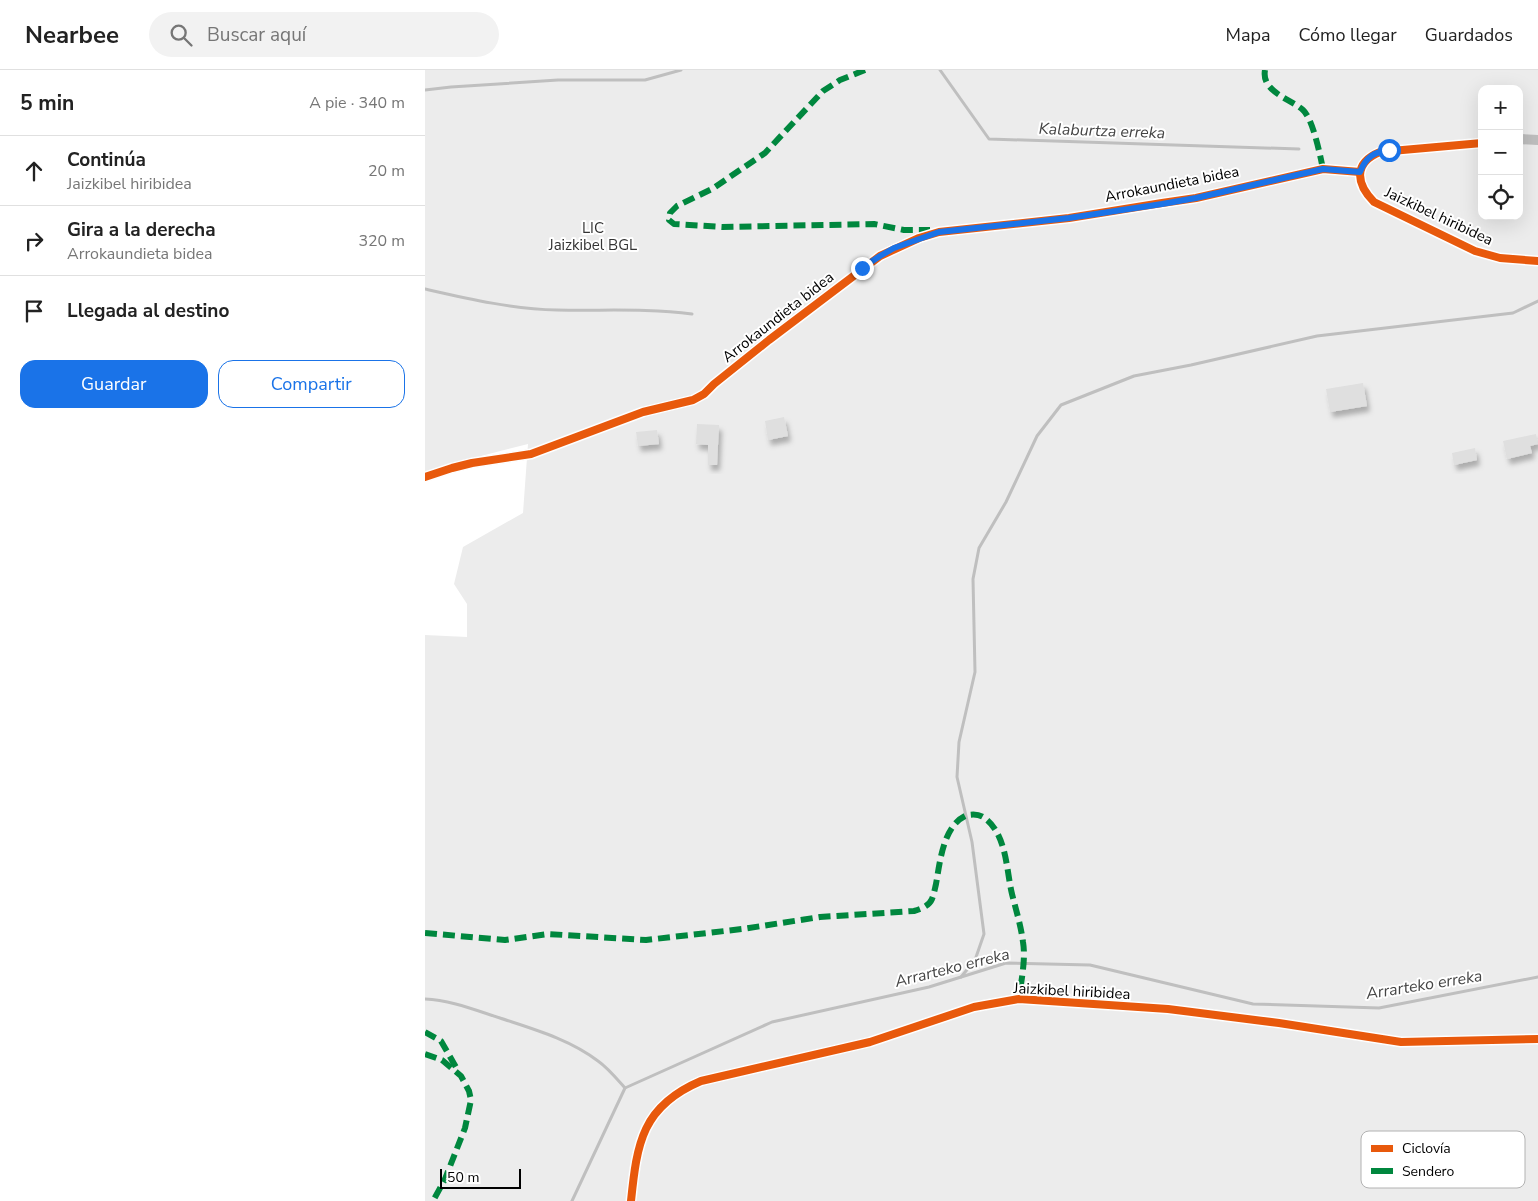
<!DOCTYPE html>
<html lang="es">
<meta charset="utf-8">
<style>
:root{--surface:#fff;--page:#f2f2f2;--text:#222;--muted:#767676;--line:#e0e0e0;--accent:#1a73e8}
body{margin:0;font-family:"Nunito Sans",sans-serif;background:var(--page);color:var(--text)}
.controls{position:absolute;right:15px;top:15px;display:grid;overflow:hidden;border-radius:10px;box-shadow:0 5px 20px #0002}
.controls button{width:45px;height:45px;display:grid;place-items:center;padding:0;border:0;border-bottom:1px solid var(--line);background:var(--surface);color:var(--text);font:25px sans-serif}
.scale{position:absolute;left:15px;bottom:12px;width:81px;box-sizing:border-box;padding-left:5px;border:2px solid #000;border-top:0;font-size:14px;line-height:18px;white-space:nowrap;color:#000;-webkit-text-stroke:4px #fff;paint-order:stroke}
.stop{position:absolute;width:15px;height:15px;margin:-11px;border:4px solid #1a73e8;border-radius:50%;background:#fff}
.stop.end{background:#1a73e8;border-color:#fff;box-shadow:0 1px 5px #0008}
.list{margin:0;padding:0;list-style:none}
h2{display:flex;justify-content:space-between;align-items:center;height:65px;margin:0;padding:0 20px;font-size:21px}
h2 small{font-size:16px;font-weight:400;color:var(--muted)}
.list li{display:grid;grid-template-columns:32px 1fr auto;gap:15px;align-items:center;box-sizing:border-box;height:70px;padding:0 20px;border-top:1px solid var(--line)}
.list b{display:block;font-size:19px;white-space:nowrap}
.list p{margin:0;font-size:16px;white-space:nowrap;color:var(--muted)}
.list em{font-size:16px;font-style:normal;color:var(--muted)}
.actions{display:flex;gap:10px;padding:15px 20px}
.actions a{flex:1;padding:11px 0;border:1px solid var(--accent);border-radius:15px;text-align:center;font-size:18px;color:var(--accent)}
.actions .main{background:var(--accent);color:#fff}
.icon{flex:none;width:28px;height:28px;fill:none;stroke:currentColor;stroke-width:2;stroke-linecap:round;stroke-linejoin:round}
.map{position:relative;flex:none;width:1113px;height:1131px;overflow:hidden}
header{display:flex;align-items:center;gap:30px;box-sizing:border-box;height:70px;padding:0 25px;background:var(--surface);border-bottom:1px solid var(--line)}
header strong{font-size:24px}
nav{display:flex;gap:28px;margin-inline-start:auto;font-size:18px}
.search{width:350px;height:45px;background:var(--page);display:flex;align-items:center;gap:12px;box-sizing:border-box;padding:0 18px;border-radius:28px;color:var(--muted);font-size:19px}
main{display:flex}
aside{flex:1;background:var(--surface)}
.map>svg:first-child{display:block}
.green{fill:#ececec;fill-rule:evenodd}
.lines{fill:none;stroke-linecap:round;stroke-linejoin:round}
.stream{stroke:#bfbfbf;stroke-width:3}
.building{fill:#dfdfdf;filter:url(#shadow)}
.minor{stroke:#bebebe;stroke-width:10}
.quiet{stroke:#00873e;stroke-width:6;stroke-dasharray:12 6;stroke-linecap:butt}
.cycleway-casing{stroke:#fff;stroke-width:11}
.cycleway{stroke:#e8590c;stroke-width:8}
.route{stroke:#1a73e8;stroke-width:6}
.labels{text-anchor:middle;stroke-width:4;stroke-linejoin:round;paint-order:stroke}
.street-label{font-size:15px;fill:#000;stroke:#fff}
.park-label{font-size:15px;fill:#333;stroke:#fff}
.water-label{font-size:16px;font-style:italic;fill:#444;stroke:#fff}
.key{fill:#fff;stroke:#b2b2b2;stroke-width:1}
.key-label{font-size:14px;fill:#000}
</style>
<header>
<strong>Nearbee</strong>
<div class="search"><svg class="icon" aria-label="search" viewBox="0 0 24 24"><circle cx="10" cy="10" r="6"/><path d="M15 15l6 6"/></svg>Buscar aquí</div>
<nav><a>Mapa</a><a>Cómo llegar</a><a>Guardados</a></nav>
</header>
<main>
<aside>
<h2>5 min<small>A pie · 340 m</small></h2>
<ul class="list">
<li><svg class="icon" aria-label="ahead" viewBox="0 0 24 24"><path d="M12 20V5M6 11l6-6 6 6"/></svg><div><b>Continúa</b><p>Jaizkibel hiribidea</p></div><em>20 m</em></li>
<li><svg class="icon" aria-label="right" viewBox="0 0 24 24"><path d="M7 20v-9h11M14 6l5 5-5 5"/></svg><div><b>Gira a la derecha</b><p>Arrokaundieta bidea</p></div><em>320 m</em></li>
<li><svg class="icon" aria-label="arrive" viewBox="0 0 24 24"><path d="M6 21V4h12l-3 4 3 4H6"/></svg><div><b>Llegada al destino</b></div></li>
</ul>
<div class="actions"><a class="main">Guardar</a><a>Compartir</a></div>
</aside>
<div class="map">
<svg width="1113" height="1131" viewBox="0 0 1113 1131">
<defs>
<filter id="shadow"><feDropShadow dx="3" dy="5.5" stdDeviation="2.5" flood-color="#0004"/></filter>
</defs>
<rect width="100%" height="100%" fill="#fff"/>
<!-- green -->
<path class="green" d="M0,0H1113V1131H0V565L42,567V534L29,514L38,477L98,443L103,374L56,386L0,405ZM1057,19H1094V146H1057Z"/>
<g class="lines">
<!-- stream -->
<g class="stream">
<path d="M515,0L564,69L874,79"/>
<path d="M0,20L26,17L133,10H220L256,0"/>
<path d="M0,219C44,229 87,239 132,240C178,241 222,238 267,244"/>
<path d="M536,907L550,890L559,864L547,772L532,707L534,672L550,602L548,509L554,478L581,432L612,366L636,335L709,306L766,295L892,266L1088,243L1113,231"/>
<path d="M0,929C25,930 50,940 75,948C108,959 144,969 173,991C183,998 192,1009 200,1018"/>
<path d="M147,1131L200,1018L347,952L504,917L581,893L665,895L828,934L954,938L1113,907"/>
</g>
</g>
<!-- building -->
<g class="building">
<path d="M938,313L942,336L905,342L901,319Z"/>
<path d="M359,347L363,366L343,370L340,351Z"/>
<path d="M272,354L294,355L292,395H283V375L271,374Z"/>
<path d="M232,360L234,374L213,376L211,362Z"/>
<path d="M1111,364L1113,374L1105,376L1107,383L1082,389L1078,371Z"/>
<path d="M1050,378L1052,390L1029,395L1027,383Z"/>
</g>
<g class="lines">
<!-- minor -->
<g class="minor">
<path d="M1094,69L1113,70"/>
<path d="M1057,73L955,82C928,93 931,114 949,132L1050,181L1075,188L1113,191"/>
<path d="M0,407L27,398L47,393L106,384L218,342L268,330L279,324L289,314L344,270L455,186L494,168L514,162L644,148L737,133L771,128L898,99L935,102"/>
<path d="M206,1131C212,1073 217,1036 276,1011L445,972L549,937L594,929L743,939L854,953L976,972L1113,969"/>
</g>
<!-- quiet -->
<g class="quiet">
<path d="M440,0L415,10L398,21L340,83L287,119L252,136L245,143L244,150L249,154L297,157L449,154L479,160H505"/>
<path d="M840,0C836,22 866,29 878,40C888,49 895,85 898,99"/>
<path d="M0,863L80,870L123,864L221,870L317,859L395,847L489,841C496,839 504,836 507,829C509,824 510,818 511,814C515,792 518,757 540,746C545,744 553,744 558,747C582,763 581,799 587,824C591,840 596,856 598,872C601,890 596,911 594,929"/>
<path d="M0,962L16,971L32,999"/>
<path d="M0,984L17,990L36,1006L44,1021L46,1030L40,1058L20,1109L8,1131"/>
</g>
<!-- cycleway casing -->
<g class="cycleway-casing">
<g id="cycleway">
<path d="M1057,73L955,82C928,93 931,114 949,132L1050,181L1075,188L1113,191"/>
<path d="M0,407L27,398L47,393L106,384L218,342L268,330L279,324L289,314L344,270L455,186L494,168L514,162L644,148L737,133L771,128L898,99L935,102"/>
<path d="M206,1131C212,1073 217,1036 276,1011L445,972L549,937L594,929L743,939L854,953L976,972L1113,969"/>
</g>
</g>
<!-- cycleway -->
<use href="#cycleway" class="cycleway"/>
</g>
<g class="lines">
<!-- route -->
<path class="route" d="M437,198L455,186L469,178L514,162L644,148L737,134L771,128L898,99L935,102C941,87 949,82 964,80"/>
</g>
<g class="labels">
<!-- street labels -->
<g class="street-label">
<text transform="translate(747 114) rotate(-11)" y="5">Arrokaundieta bidea</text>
<text transform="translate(1014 146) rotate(25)" y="5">Jaizkibel hiribidea</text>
<text transform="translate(353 247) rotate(-38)" y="5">Arrokaundieta bidea</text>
<text transform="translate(647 921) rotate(3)" y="5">Jaizkibel hiribidea</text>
</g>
<!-- park labels -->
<g class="park-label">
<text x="168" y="163">LIC<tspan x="168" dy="17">Jaizkibel BGL</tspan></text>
</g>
<!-- water labels -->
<g class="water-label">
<text transform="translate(677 60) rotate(2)" y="6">Kalaburtza erreka</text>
<text transform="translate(527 897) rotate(-14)" y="6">Arrarteko erreka</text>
<text transform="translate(999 914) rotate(-9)" y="6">Arrarteko erreka</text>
</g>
</g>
<!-- legend -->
<rect x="936" y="1061" width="164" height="57" rx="8" class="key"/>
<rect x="946" y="1075" width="22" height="7" fill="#e8590c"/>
<rect x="946" y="1098" width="22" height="6" fill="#00873e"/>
<g class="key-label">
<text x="977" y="1083">Ciclovía</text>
<text x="977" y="1106">Sendero</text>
</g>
</svg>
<div class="controls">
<button>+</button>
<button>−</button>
<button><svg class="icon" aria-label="locate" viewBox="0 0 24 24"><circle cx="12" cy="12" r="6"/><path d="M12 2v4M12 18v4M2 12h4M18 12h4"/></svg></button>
</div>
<div class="scale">50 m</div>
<div class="stop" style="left:964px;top:80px"></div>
<div class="stop end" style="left:437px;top:198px"></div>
</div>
</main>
